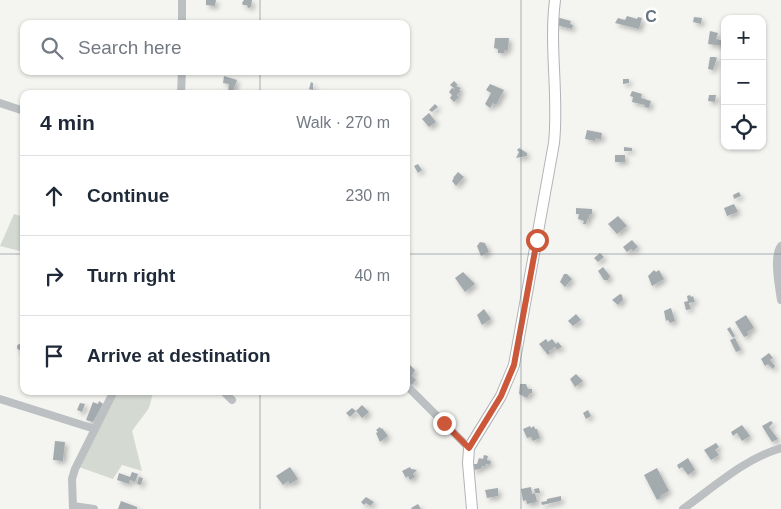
<!DOCTYPE html>
<meta charset="utf-8">
<style>
:root{--surface:#fff;--page:#f6f6f7;--text:#1f2937;--muted:#747a83;--line:#e0e1e3}
body{margin:0;font-family:Helvetica,sans-serif;background:var(--page);color:var(--text)}
.controls{position:absolute;right:15px;top:15px;display:grid;overflow:hidden;border-radius:10px;box-shadow:0 1px 4px #0004}
.controls button{width:45px;height:45px;display:grid;place-items:center;padding:0;border:0;border-bottom:1px solid var(--line);background:var(--surface);color:var(--text);font:25px sans-serif}
.stop{position:absolute;width:15px;height:15px;margin:-11px;border:4px solid #cc5739;border-radius:50%;background:#fff}
.stop.end{background:#cc5739;border-color:#fff;box-shadow:0 1px 5px #0008}
.list{margin:0;padding:0;list-style:none}
h2{display:flex;justify-content:space-between;align-items:center;height:65px;margin:0;padding:0 20px;font-size:21px}
h2 small{font-size:16px;font-weight:400;color:var(--muted)}
.list li{display:grid;grid-template-columns:32px 1fr auto;gap:15px;align-items:center;box-sizing:border-box;height:80px;padding:0 20px;border-top:1px solid var(--line)}
.list b{display:block;font-size:19px;white-space:nowrap}
.list em{font-size:16px;font-style:normal;color:var(--muted)}
.icon{flex:none;width:28px;height:28px;fill:none;stroke:currentColor;stroke-width:2;stroke-linecap:round;stroke-linejoin:round}
.map{position:relative;flex:none;width:781px;height:509px;overflow:hidden}
.search{position:absolute;background:var(--surface);box-shadow:0 1px 4px #0004;left:20px;top:20px;width:390px;height:55px;display:flex;align-items:center;gap:12px;box-sizing:border-box;padding:0 18px;border-radius:10px;color:var(--muted);font-size:19px}
.panel{position:absolute;background:var(--surface);box-shadow:0 1px 4px #0004;left:20px;top:90px;width:390px;height:305px;border-radius:10px}
.map>svg:first-child{display:block}
.green{fill:#d4d9d1}
.building{fill:#a4abaf;filter:url(#shadow)}
.lines{fill:none;stroke-linecap:round;stroke-linejoin:round}
.major-casing{stroke:#b0b4b7;stroke-width:12}
.minor{stroke:#bcc0c2;stroke-width:8}
.major{stroke:#fff;stroke-width:10}
.route{stroke:#cc5739;stroke-width:6}
.grid{fill:none;stroke:#67757e;stroke-width:1;stroke-opacity:0.55}
.grid-label{font-size:16px;text-anchor:middle;font-weight:bold;fill:#67757e;stroke:#fff;stroke-width:5;stroke-linejoin:round;paint-order:stroke}
</style>
<div class="map">
<svg width="781" height="509" viewBox="0 0 781 509">
<defs>
<filter id="shadow"><feDropShadow dx="3" dy="3" stdDeviation="2.5" flood-color="#0004"/></filter>
</defs>
<rect width="100%" height="100%" fill="#f4f4f1"/>
<!-- green -->
<g class="green">
<path d="M14,214L24,217V252L0,246Z"/>
<path d="M117,391H151L153,393L149,408L132,431L142,471L122,465L113,479L79,467Z"/>
</g>
<!-- building -->
<g class="building">
<path d="M206,0H216L215,6L206,5Z"/>
<path d="M244,0H252L251,7L248,8L247,5H243L242,3Z"/>
<path d="M627,16L637,19L638,17L642,18L639,29L615,23L618,18L625,20Z"/>
<path d="M556,17L571,21L570,24L573,25L572,29L556,25Z"/>
<path d="M694,17L702,18L701,24L693,22Z"/>
<path d="M710,31L718,33L716,39L725,41L724,46L708,44Z"/>
<path d="M495,38H509L508,50H504V53H498V49L494,48Z"/>
<path d="M710,57H715L717,58L713,70L708,69Z"/>
<path d="M224,76L237,80L233,91H228L229,84L223,83Z"/>
<path d="M623,79H629V83L623,84Z"/>
<path d="M454,81L458,85L456,86L461,88L459,90L461,91L457,95L459,97L454,102L450,98L452,95L449,92L452,88L455,89L450,85Z"/>
<path d="M311,82L313,83V90L309,89Z"/>
<path d="M490,84L504,90L496,105L493,103L490,108L485,104L491,93L486,90Z"/>
<path d="M632,91L642,94L641,98L651,101L649,108L644,107L645,105L632,102L633,97L630,96Z"/>
<path d="M709,95H716L715,102L708,101Z"/>
<path d="M435,104L438,107L432,112L429,110Z"/>
<path d="M429,113L436,122L429,127L422,119Z"/>
<path d="M587,130L602,133L601,140L596,138L595,141L585,139Z"/>
<path d="M624,147L632,148V151H624Z"/>
<path d="M519,148L527,153V156L516,158L519,152L517,150Z"/>
<rect x="615" y="155" width="10" height="7"/>
<path d="M418,164L422,170L418,173L414,166Z"/>
<path d="M458,172L464,177L456,186L452,181L454,178H453Z"/>
<path d="M739,192L741,196L734,199L733,195Z"/>
<path d="M734,204L738,212L727,216L724,208Z"/>
<path d="M576,208L592,209V214H590L589,218H588L586,224H583L584,221L578,219L579,214H576Z"/>
<path d="M618,216L627,226L617,234L608,224Z"/>
<path d="M632,240L638,247L633,251L631,249L627,252L623,247Z"/>
<path d="M480,242L485,243L489,252L481,256L477,246Z"/>
<path d="M600,253L604,257L598,262L594,258Z"/>
<path d="M603,267L610,276L608,280H604L598,271Z"/>
<path d="M654,270L656,272L659,270L664,279L652,286L648,276Z"/>
<path d="M463,272L475,284L465,292L455,278Z"/>
<path d="M564,274H567L572,279L565,287L560,282Z"/>
<path d="M620,294L622,295L623,300L618,305L612,300Z"/>
<path d="M690,295L691,297L693,296L695,302L689,303L691,309L686,310L684,302L688,301L687,296Z"/>
<path d="M671,308L675,321L670,323L668,320L666,321L664,311Z"/>
<path d="M484,309L491,319L482,325L477,315Z"/>
<path d="M576,314L581,320L573,326L568,321Z"/>
<path d="M746,315L754,328L747,332L749,335L744,337L735,322Z"/>
<path d="M730,327L735,336L733,338L727,329Z"/>
<path d="M735,338L741,350L736,352L730,340Z"/>
<path d="M546,339L548,342L552,339L556,344L558,342L562,347L557,350L555,347L549,351L550,353L548,355L539,344Z"/>
<circle cx="20" cy="347" r="3"/>
<path d="M769,353L773,358L770,360L775,366L773,369L768,364L765,366L761,359Z"/>
<path d="M410,365L415,370L412,376L416,380L412,385L406,380L408,374L406,369Z"/>
<path d="M576,374L583,381L575,387L570,379Z"/>
<path d="M520,384H526L528,389H532V393H530L527,398L519,394Z"/>
<path d="M99,401L103,404L93,422L86,420L93,402L98,404Z"/>
<path d="M80,403L85,404L82,412L77,410Z"/>
<path d="M362,405L369,412L362,418L356,411Z"/>
<path d="M352,408L356,411L350,417L346,413Z"/>
<path d="M588,410L591,416L586,419L583,413Z"/>
<path d="M771,421L773,423L769,427L778,439L772,442L762,426Z"/>
<path d="M742,425L750,436L742,441L737,433L733,436L731,432Z"/>
<path d="M530,426L531,428L534,426L535,429H537L540,438L533,441L531,437L527,438L523,429Z"/>
<path d="M380,427L381,429L382,428L388,436L380,442L376,433L378,432L376,430Z"/>
<path d="M55,441L65,442L63,461L53,460Z"/>
<path d="M716,443L719,447L715,450L719,455L711,460L704,450Z"/>
<path d="M484,455L488,456L487,460L491,461L490,465L486,464L485,467L482,466L481,469L473,470L472,464H477L479,458L483,459Z"/>
<path d="M688,458L695,470L688,475L682,467L679,469L677,465Z"/>
<path d="M290,467L298,479L290,484L288,481L283,485L276,476Z"/>
<path d="M410,467L411,469L417,470L413,474L415,477L410,480L408,476L406,478L402,471Z"/>
<path d="M657,468L669,491L660,496L661,498L657,500L644,475Z"/>
<path d="M132,472L138,474L135,482L130,480L129,484L117,480L119,473L130,477Z"/>
<path d="M139,477L143,478L141,485L137,484Z"/>
<path d="M531,487L532,494L535,493L537,502L527,504L526,500L523,501L521,489Z"/>
<path d="M498,488V496L487,498L485,490Z"/>
<path d="M539,488L540,493H535L534,489Z"/>
<path d="M561,496V501L542,505L541,502L547,501V499Z"/>
<path d="M366,497L374,502L370,506L366,503L364,505L361,502Z"/>
<path d="M121,501L137,507V509H118Z"/>
<path d="M418,504L421,509H412L411,508Z"/>
</g>
<g class="lines">
<!-- major casing -->
<g class="major-casing">
<path id="major" d="M472,509L468,463L469,448L501,396L514,365L554,143C559,96 549,48 555,0"/>
</g>
<!-- minor -->
<g class="minor">
<path d="M182,24V0"/>
<path d="M181,94L182,71"/>
<path d="M0,103L24,111"/>
<path d="M781,246C773,256 779,287 781,300"/>
<path d="M406,385L469,448"/>
<path d="M223,391L232,400"/>
<path d="M0,399L95,429"/>
<path d="M73,506L94,509"/>
<path d="M73,509L72,479L75,469L114,391"/>
<path d="M683,509C714,487 744,459 781,448"/>
</g>
<!-- major -->
<use href="#major" class="major"/>
</g>
<g class="lines">
<!-- route -->
<path class="route" d="M444,423L469,448L501,396L514,365L537,240"/>
</g>
<!-- grid -->
<path class="grid" d="M260,0V24M521,0V509M260,71V94M0,254H24M406,254H781M260,391V509"/>
<g class="grid-label">
<text x="651" y="22">C</text>
</g>
</svg>
<div class="controls">
<button>+</button>
<button>−</button>
<button><svg class="icon" aria-label="locate" viewBox="0 0 24 24"><circle cx="12" cy="12" r="6"/><path d="M12 2v4M12 18v4M2 12h4M18 12h4"/></svg></button>
</div>
<div class="stop" style="left:537px;top:240px"></div>
<div class="stop end" style="left:444px;top:423px"></div>
<div class="search"><svg class="icon" aria-label="search" viewBox="0 0 24 24"><circle cx="10" cy="10" r="6"/><path d="M15 15l6 6"/></svg>Search here</div>
<section class="panel">
<h2>4 min<small>Walk · 270 m</small></h2>
<ul class="list">
<li><svg class="icon" aria-label="ahead" viewBox="0 0 24 24"><path d="M12 20V5M6 11l6-6 6 6"/></svg><div><b>Continue</b></div><em>230 m</em></li>
<li><svg class="icon" aria-label="right" viewBox="0 0 24 24"><path d="M7 20v-9h11M14 6l5 5-5 5"/></svg><div><b>Turn right</b></div><em>40 m</em></li>
<li><svg class="icon" aria-label="arrive" viewBox="0 0 24 24"><path d="M6 21V4h12l-3 4 3 4H6"/></svg><div><b>Arrive at destination</b></div></li>
</ul>
</section>
</div>
